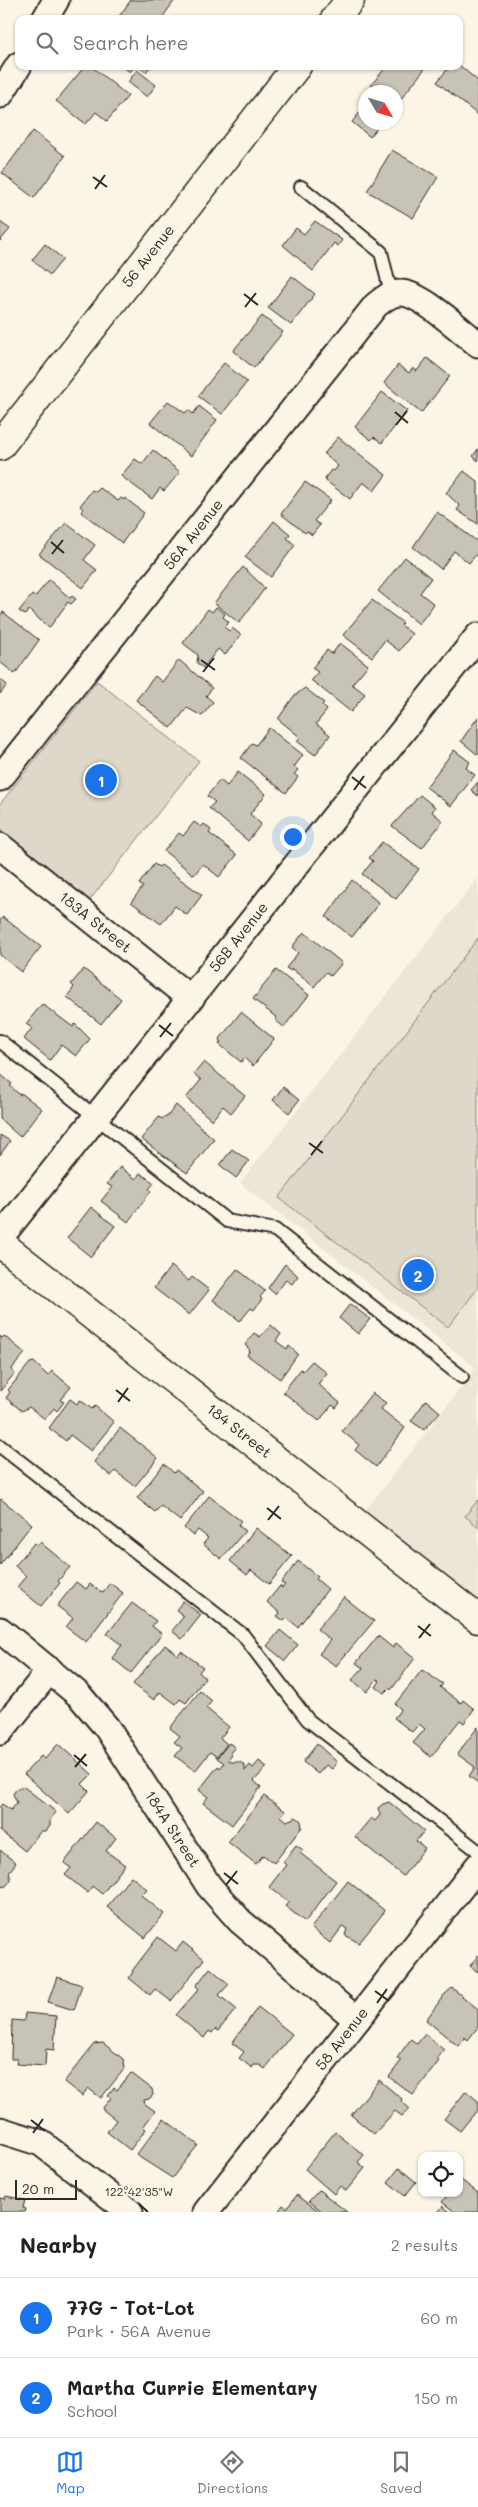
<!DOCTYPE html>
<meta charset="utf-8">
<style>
:root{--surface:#fff;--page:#f2f2f2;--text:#202124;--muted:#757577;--line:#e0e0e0;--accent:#1a73e8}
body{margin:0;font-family:Mali,sans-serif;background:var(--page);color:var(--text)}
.controls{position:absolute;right:15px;bottom:15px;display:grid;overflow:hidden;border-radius:10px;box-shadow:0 1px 4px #0004}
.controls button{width:45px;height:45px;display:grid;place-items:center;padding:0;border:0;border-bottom:1px solid var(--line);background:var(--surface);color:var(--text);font:25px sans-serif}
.compass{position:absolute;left:358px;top:85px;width:45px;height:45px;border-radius:50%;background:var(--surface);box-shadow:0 1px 4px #0004;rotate:128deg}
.scale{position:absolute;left:15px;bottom:12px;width:62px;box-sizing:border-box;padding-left:5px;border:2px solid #2b2b2b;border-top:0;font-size:14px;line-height:18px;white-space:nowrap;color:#2b2b2b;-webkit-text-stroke:4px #fcf5e5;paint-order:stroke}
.you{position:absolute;left:292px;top:836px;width:18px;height:18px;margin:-12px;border:4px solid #fff;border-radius:50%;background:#1a73e8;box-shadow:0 0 0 8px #1a73e833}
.badge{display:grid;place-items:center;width:32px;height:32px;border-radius:50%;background:var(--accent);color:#fff;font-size:16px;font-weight:700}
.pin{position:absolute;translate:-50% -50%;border:2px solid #fff;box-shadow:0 1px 5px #0006}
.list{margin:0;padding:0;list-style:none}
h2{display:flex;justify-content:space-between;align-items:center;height:65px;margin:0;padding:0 20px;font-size:21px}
h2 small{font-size:16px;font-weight:400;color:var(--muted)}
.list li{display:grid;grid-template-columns:32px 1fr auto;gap:15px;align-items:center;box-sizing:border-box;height:80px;padding:0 20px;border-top:1px solid var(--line)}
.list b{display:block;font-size:19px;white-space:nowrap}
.list p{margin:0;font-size:16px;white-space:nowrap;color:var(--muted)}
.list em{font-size:16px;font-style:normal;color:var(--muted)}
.icon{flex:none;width:28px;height:28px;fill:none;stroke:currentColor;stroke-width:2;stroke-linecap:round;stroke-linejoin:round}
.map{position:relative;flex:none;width:478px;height:2212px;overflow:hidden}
.search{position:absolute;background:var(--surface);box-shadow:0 1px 4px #0004;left:15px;right:15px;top:15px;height:55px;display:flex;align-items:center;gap:12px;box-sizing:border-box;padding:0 18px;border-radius:10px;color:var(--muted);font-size:19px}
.sheet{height:225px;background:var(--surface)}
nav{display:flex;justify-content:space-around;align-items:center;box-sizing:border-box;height:70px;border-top:1px solid var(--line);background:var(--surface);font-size:14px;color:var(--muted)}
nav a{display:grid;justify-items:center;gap:2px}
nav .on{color:var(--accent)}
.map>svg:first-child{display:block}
.built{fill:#ece6d7}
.green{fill:#ded8ca;stroke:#84827a}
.building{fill:#c8c3b7;stroke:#2b2b2b}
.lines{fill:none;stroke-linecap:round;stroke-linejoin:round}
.lane-casing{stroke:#2b2b2b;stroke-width:16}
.street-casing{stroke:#2b2b2b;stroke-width:29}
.secondary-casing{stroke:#2b2b2b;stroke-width:31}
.highway-casing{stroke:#2b2b2b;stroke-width:31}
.lane{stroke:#fcf5e5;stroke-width:12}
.street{stroke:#fcf5e5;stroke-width:25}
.secondary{stroke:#fcf5e5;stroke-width:28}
.highway{stroke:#fcf5e5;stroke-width:28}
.ticks{fill:none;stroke:#2b2b2b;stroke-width:2}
.labels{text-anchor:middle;stroke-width:4.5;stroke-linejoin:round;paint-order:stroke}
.street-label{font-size:15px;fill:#2b2b2b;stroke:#fcf5e5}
.ticks-label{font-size:12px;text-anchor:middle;fill:#2b2b2b;stroke:#fcf5e5;stroke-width:4.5;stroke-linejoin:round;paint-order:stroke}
</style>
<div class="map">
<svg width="478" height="2212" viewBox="0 0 478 2212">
<rect width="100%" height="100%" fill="#fcf5e5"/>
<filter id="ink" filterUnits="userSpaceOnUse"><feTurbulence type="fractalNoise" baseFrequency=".02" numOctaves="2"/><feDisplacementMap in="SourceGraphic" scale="10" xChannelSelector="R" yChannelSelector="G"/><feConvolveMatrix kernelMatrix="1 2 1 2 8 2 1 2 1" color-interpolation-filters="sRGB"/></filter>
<g filter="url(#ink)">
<!-- built -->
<path class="built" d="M478,878V1599L365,1511L476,1368L240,1183Z"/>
<!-- green -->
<g class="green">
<path d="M97,681L199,761L89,901L3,832L0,827V804Z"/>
<path d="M478,938V1288L448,1327L279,1198Z"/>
<path d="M478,1500V1527L465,1516Z"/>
</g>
<!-- building -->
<g class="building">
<path d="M131,0H175L161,19H117Z"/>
<path d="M459,65L478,81V115L437,82L450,66Z"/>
<path d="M85,66H91L128,96L107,121L96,112L86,124L56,101Z"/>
<path d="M122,66H135L130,72Z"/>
<path d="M139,66H151L146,72Z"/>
<path d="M387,66H427L396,105V92H380L371,85Z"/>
<path d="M137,70L156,85L147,97L128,82Z"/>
<path d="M366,105V122H382L370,137L352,122Z"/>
<path d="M33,131L65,156L34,198L2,173Z"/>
<path d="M392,150L438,177L413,218L367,191Z"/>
<path d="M315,221L342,240L338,246L334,243L313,271L283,245L296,228L304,234Z"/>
<path d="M0,222L10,229L0,241Z"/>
<path d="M45,244L63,259L50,275L32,260Z"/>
<path d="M292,276L315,294L291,325L268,308Z"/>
<path d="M262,316L283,332L254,368L233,351Z"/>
<path d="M427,358L450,376L421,413L384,383L398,365L409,373L413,368L417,371Z"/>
<path d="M224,363L247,382L222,414L198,396Z"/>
<path d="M382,392L407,411L382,443L374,437L371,440L355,427Z"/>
<path d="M168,401L185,413L188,410L193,414L199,406L217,420L191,456L150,423Z"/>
<path d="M338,437L386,475L374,491L363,482L350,499L326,481L325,478L331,470L334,471L338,466L324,454Z"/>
<path d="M478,449V461L473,456Z"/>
<path d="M153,450L180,472L164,491L160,488L152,499L121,476L135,459L142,464Z"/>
<path d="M464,471L478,482V524L457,510L460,506L446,493Z"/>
<path d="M305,482L331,500L314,521L320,525L312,535L307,531L305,533L281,514Z"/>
<path d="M100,488L118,501L121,498L124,500L125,498L144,513L122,543L81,512L83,509L80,506L92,490L96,492Z"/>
<path d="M437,512L478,542V552L469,563L454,551L441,569L413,547Z"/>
<path d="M274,521L290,534L287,538L295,545L271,577L245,557Z"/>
<path d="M66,523L95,545L84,560L97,570L83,588L39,554Z"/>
<path d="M405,557L431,578L420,593L434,604L419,624L378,591Z"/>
<path d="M243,567L265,588L239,623L214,603Z"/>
<path d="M49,580L70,598L72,596L76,599L71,604L68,602L49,628L29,610L25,615L19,611L32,595L35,597Z"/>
<path d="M372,600L403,623L401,625L412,634L399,651L385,640L372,657L343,635Z"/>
<path d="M216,607L225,614L223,617L229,622L224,627L229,631L232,628L241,635L225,655L218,649L203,668L197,663L198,655L183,643L208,609L212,612Z"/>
<path d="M3,612L39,640L15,674L0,662V616Z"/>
<path d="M340,643L368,665L352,684L365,694L351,712L311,680L318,672L312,668L327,650L332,654Z"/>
<path d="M179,660L212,688L206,696L213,702L202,716L187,708L171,728L136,700L155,676L162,682Z"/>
<path d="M0,679L7,685L0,694Z"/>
<path d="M305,688L324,703L322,705L327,710L316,724L330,735L315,755L297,741L300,737L278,719L294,696Z"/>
<path d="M478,717V755L461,741Z"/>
<path d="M269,728L303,755L294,767L298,770L294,774L298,777L286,793L241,758L252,743L256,745Z"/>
<path d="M454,750L470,762L466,768L475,775L451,806L426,787Z"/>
<path d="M238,772L266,794L250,814L261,824L248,841L209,808L215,802L207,796L220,780L227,786Z"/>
<path d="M478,782V796L471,790Z"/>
<path d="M420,795L435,807L432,812L443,821L422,848L392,826Z"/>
<path d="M194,822L201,827L204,824L211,830L209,833L237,855L219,877L203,864L194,875L164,851L179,833L183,836Z"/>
<path d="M382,842L419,869L396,899L362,874L373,861L369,858Z"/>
<path d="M154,864L159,867L161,865L202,895L187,915L175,906L161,924L131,902L143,887L139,884Z"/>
<path d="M352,880L379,903L352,937L326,917Z"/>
<path d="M3,917L41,947L21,972L0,955V921Z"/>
<path d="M304,932L342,963L331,976L326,972L314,987L292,969L291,971L286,968L298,953L292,947Z"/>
<path d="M84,969L121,999L101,1024L67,997L74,987L71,984Z"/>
<path d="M276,970L309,995L284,1027L275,1020L277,1018L253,999Z"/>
<path d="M42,1004L73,1027L75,1024L90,1039L76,1056L61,1045L50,1060L24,1039L32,1028L26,1024Z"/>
<path d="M241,1012L274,1039L253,1066L244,1058L241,1062L219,1044L221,1042L219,1040Z"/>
<path d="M204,1062L245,1096L231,1113L223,1106L212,1120L186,1098L201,1080L194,1074Z"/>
<path d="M0,1074L12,1084L10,1086L20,1095L21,1093L42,1109L20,1137L0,1119Z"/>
<path d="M283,1087L299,1100L289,1113L273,1100Z"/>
<path d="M176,1105L214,1139L187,1173L141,1139L159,1117L162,1119L165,1116L167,1117Z"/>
<path d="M0,1135L10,1141L0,1155Z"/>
<path d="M232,1149L249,1161L236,1178L220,1165Z"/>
<path d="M120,1167L136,1179L140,1173L154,1183L149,1189L151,1191L128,1222L101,1201L112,1187L107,1184Z"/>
<path d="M91,1207L115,1226L91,1257L67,1238Z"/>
<path d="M285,1264L298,1276L292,1284L286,1280L275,1294L268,1288Z"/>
<path d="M171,1266L189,1281L192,1277L209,1290L189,1315L154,1288Z"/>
<path d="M237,1269L265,1291L260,1297L262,1299L254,1310L251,1308L240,1321L213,1300Z"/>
<path d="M350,1304L370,1319L358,1334L339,1318Z"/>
<path d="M271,1325L281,1334L276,1341L287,1349L289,1346L298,1354L280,1379L247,1355L250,1350L245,1345L254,1333L260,1337Z"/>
<path d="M0,1336L2,1338L4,1336L25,1353L11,1370L15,1373L0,1391Z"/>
<path d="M312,1361L327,1373L318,1384L340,1403L336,1408L332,1405L319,1421L283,1392L301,1369L303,1371Z"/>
<path d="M34,1362L48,1376L52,1371L71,1387L60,1400L64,1402L57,1411L54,1408L45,1419L29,1407L22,1411L6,1398L10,1392L8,1390L30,1363Z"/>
<path d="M372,1393L386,1403L381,1409L405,1428L376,1467L355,1450L359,1445L342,1431Z"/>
<path d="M70,1399L77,1404L80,1400L92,1409L95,1406L114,1422L91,1451L70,1435L66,1441L49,1428Z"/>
<path d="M426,1400L440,1412L424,1430L411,1421Z"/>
<path d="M120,1428L158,1458L135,1486L115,1471L111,1476L94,1462Z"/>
<path d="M164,1464L174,1473L176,1470L203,1491L180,1521L161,1506L155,1512L137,1498Z"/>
<path d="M209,1496L241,1521L238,1525L245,1531L221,1559L203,1544L208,1538L198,1530L193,1536L184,1528Z"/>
<path d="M1,1499L32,1524L0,1565V1500Z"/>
<path d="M256,1528L292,1556L269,1584L251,1570L247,1575L230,1561Z"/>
<path d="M40,1542L70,1567L58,1581L60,1583L41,1606L17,1587L26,1576L15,1566L34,1543L38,1545Z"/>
<path d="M298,1561L318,1577L316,1579L328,1589L298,1627L287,1618L284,1621L277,1616L280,1613L267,1602L280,1586L282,1588L285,1585L281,1583Z"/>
<path d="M76,1582L86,1589L90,1584L102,1593L110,1583L123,1593L86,1642L66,1627L73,1618L57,1606Z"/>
<path d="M344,1597L374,1621L336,1666L319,1654L330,1640L317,1629Z"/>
<path d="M183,1601L201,1615L182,1639L172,1631L184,1616L176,1610Z"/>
<path d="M132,1603L156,1621L152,1626L162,1634L131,1673L112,1658L122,1645L107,1634Z"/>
<path d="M280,1630L298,1645L285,1661L267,1646Z"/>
<path d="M378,1636L393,1648L396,1643L415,1658L391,1690L389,1688L384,1693L376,1687L380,1681L377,1679L367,1692L352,1680L363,1668L356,1663Z"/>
<path d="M165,1645L178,1655L181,1651L203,1667L199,1672L205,1678L186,1703L180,1699L176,1704L160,1692L154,1700L133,1684Z"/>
<path d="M422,1670L443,1684L440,1687L461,1703L463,1700L474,1709L464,1723L460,1720L431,1757L413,1743L425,1729L419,1724L412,1732L394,1718L401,1709L395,1704Z"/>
<path d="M200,1691L212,1701L206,1708L229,1727L220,1738L227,1744L217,1757L210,1752L195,1771L175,1756L182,1748L174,1742L180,1736L170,1728Z"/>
<path d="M478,1727V1783L469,1776L475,1767L457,1754Z"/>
<path d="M229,1743L235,1747L230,1753L232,1755L228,1760L231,1762H240L245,1766V1771L250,1765L253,1768L259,1761L267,1767L254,1781L261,1787L232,1825L203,1803L208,1797L199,1790L218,1766L220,1768L224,1763L217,1758Z"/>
<path d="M58,1744L92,1774L82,1784L89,1791L69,1814L24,1774L41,1756L45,1759Z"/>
<path d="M317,1744L337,1762L332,1769L326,1765L318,1774L303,1762Z"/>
<path d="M24,1787L56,1812L50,1820V1826L46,1831H41L25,1851L0,1831V1806L2,1804L11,1810L17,1803L13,1794L17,1788Z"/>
<path d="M264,1796L285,1811L281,1816L287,1821L296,1817L301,1821L302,1827L274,1863L263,1855L256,1864L228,1842Z"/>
<path d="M389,1802L424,1831L416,1841L425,1848L403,1876L355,1837L371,1818L375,1821L380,1815L378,1808L383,1804Z"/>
<path d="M96,1822L116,1838L106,1851L125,1865L102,1894L92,1886L88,1893L65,1875L71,1868L64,1863Z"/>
<path d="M296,1845L303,1850L300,1853L336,1881L305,1922L285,1906L289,1902L269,1887L286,1865L283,1862Z"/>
<path d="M0,1850L16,1863L9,1872L11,1880L6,1886L0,1887Z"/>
<path d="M131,1876L147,1889L141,1895L164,1914L145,1938L107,1907Z"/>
<path d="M348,1881L385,1911L359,1943L345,1935L347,1929L343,1926L330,1943L311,1928Z"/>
<path d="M158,1937L176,1951L183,1942L204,1959L171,2001L155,1989L150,1995L129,1978L133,1972L132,1971Z"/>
<path d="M478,1955V1972L470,1966Z"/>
<path d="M210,1968L229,1984L219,1995L236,2009L218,2031L215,2029L212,2033L209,2031L204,2038L176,2015L199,1989L196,1986Z"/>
<path d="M57,1977L82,1985L74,2010L48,2002Z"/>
<path d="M452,1988L478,2009V2027L468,2040L465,2037L458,2046L426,2020L444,1995Z"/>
<path d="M258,2007L292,2034L265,2069L260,2065H254L252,2068L239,2058L244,2052L232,2043Z"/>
<path d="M25,2013L56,2016L54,2050L46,2049L45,2066L16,2064L17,2059H11L12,2020L24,2021Z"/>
<path d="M425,2034L444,2050L437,2059L439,2061L413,2095L389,2077L401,2061L397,2058L411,2039L417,2044Z"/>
<path d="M103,2043L123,2059L125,2068L101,2098L88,2088L82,2096L64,2082L94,2044Z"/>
<path d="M131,2073L152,2089L153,2095L149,2099L144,2100L145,2104L155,2111L143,2127L146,2129L130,2150L107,2132L116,2120L102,2109L111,2098L108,2096L114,2088L117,2090Z"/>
<path d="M379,2080L402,2099L401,2101L409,2108L402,2116L395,2111L374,2134L351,2115Z"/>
<path d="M466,2091L478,2101V2109L460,2131L444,2119Z"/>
<path d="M164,2119L198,2145L172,2178L136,2155Z"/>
<path d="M335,2132L364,2155L358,2162L365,2168L346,2191L340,2186L334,2194L305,2169Z"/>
<path d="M399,2168L416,2182L405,2196L388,2182Z"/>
<path d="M460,2179L478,2193V2212H455L442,2202L449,2193H459Z"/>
<path d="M319,2190L347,2212H323L309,2201Z"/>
<path d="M297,2195L320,2212H278L283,2205L287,2208Z"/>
<path d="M6,2196L25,2200L23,2208L26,2209L25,2212H0V2198L5,2199Z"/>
<path d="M443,2206L450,2212H438Z"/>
</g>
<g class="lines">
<!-- lane casing -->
<g class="lane-casing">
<g id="lane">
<path d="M301,187L381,252L391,294"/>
<path d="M0,1041L227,1221L275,1230L462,1377"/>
<path d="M0,1446L243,1635L308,1720L478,1851"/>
</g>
</g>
<!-- street casing -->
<g class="street-casing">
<g id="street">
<path d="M45,19L56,0"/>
<path d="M0,95L19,65"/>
<path id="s1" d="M0,778L376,305C384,299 390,293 400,293C420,292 461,331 478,344"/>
<path id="s2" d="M0,846L191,999"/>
<path id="s3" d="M0,1238L478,636"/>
<path id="s4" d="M0,1630L79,1695L107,1728L209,1886L240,1921L357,2020"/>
<path d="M0,1732L50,1670"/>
<path d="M0,2130L41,2143L130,2212"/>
<path id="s5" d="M206,2212L478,1866"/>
</g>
</g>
<!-- secondary casing -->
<g class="secondary-casing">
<g id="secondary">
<path id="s6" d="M0,1243L478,1619"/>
</g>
</g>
<!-- highway casing -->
<g class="highway-casing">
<g id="highway">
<path d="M335,19L350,0"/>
<path id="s7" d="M0,446L297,66"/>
</g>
</g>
<!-- lane -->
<use href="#lane" class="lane"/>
<!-- street -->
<use href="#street" class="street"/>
<!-- secondary -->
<use href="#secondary" class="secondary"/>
<!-- highway -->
<use href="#highway" class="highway"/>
</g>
</g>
<!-- ticks -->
<path class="ticks" d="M93,177L107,187M95,189L105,175M244,294L258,305M245,307L256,293M395,412L408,423M396,425L407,411M51,542L64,553M52,554L63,540M201,660L215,670M203,672L214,658M352,777L366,788M354,790L364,776M159,1025L173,1036M160,1037L171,1023M309,1143L323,1153M311,1155L322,1141M116,1390L130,1401M118,1402L128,1388M267,1508L281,1519M268,1520L279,1506M418,1626L431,1636M419,1638L430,1624M74,1755L87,1766M75,1767L86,1754M224,1873L238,1884M226,1885L237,1871M375,1991L389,2001M377,2003L387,1989M31,2120L45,2131M33,2133L43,2119M139,2204L148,2212"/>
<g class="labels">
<!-- street labels -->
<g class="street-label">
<text dy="5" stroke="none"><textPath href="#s7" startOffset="241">56 Avenue</textPath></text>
<text dy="5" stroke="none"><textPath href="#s1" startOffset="311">56A Avenue</textPath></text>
<text dy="5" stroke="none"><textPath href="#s2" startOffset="122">183A Street</textPath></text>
<text dy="5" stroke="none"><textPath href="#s3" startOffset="384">56B Avenue</textPath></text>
<text dy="5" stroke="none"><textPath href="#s6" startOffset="304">184 Street</textPath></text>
<text dy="5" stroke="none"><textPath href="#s4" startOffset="266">184A Street</textPath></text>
<text dy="5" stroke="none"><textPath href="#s5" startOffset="220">58 Avenue</textPath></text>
</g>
</g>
<g class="ticks-label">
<text x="139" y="2196">122°42'35"W</text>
</g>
</svg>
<div class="controls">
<button><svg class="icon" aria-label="locate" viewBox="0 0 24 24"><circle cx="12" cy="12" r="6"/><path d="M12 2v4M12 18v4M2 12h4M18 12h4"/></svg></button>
</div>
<svg class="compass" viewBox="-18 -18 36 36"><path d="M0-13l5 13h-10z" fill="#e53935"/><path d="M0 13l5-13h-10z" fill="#757577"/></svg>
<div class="scale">20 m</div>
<div class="you"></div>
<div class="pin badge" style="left:101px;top:780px">1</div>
<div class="pin badge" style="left:418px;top:1275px">2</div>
<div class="search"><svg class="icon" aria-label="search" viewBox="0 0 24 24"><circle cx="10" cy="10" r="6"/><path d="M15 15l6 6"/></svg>Search here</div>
</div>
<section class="sheet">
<h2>Nearby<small>2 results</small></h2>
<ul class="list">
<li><span class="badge">1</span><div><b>77G - Tot-Lot</b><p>Park · 56A Avenue</p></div><em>60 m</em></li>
<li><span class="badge">2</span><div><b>Martha Currie Elementary</b><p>School</p></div><em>150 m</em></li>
</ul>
</section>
<nav>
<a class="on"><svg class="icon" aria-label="map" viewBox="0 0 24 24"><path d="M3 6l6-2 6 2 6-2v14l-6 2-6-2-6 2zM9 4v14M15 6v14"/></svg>Map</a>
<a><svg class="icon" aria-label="directions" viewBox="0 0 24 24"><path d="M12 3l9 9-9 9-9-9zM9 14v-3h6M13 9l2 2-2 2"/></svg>Directions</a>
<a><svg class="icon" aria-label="saved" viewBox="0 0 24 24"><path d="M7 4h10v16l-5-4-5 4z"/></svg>Saved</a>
</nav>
